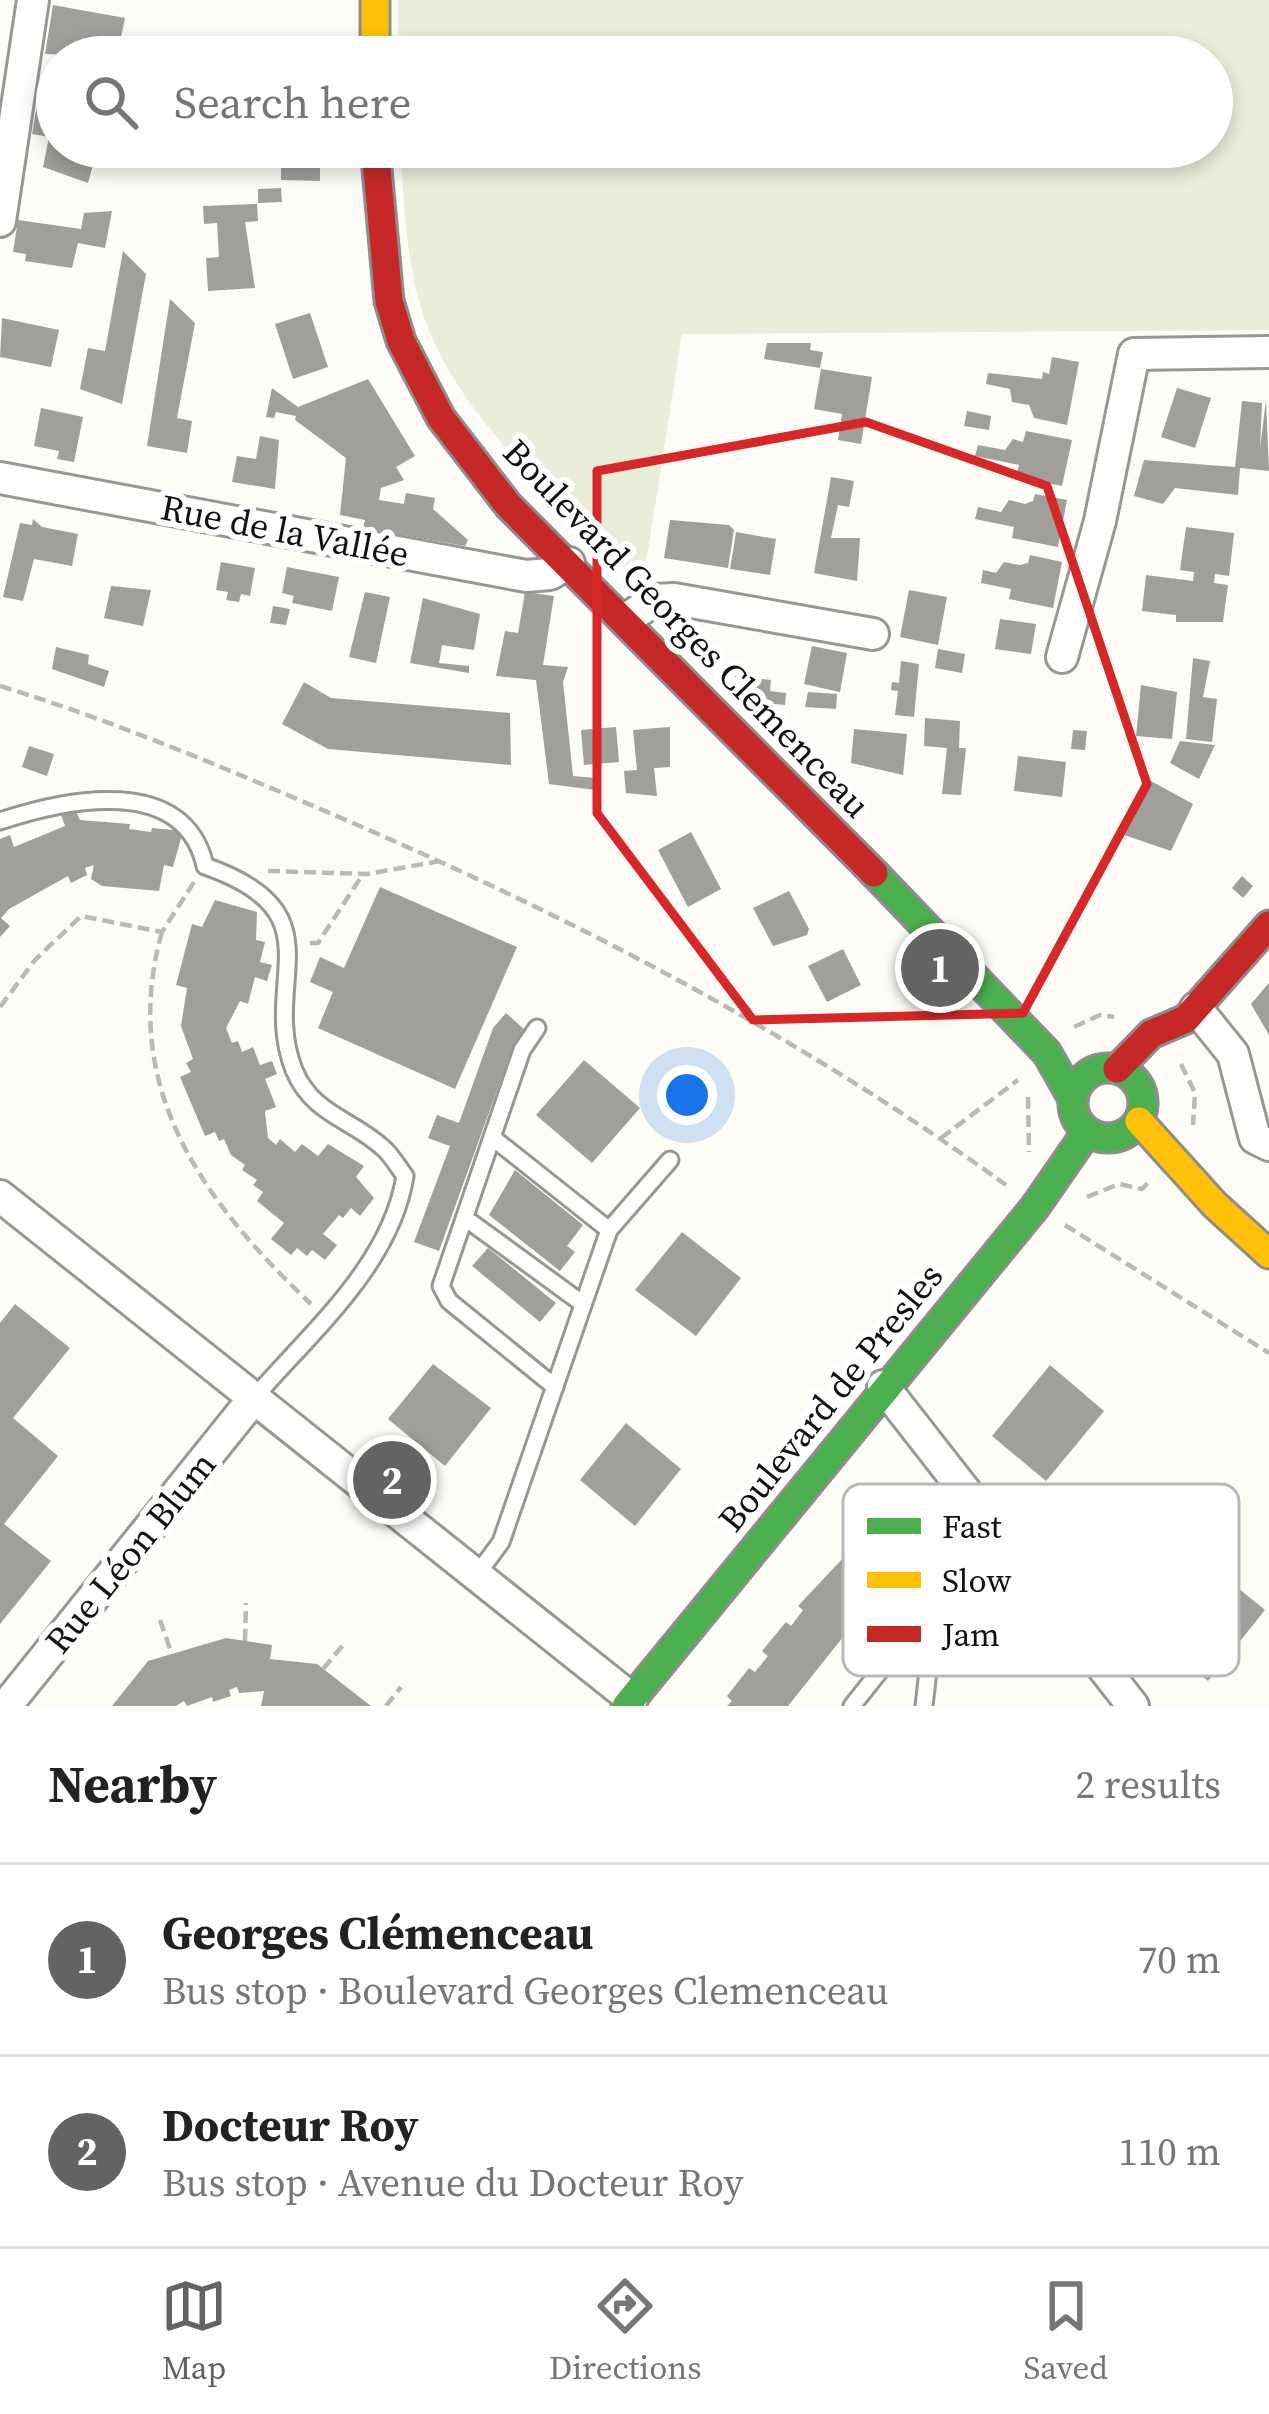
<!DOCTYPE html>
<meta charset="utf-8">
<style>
:root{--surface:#fff;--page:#f6f6f6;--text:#222;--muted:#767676;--line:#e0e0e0;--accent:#646362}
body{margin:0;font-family:"Source Serif 4",serif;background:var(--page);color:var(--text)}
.you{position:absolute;left:687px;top:1095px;width:42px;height:42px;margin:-30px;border:9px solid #fff;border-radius:50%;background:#1a73e8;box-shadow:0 0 0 18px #1a73e833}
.badge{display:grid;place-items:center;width:78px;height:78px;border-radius:50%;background:var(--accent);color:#fff;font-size:39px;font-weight:700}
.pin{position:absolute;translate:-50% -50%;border:6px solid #fff;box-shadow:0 3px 12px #0006}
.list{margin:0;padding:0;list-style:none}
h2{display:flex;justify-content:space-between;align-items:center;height:156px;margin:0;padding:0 48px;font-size:51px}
h2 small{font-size:39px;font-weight:400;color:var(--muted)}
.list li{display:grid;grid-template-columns:78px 1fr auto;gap:36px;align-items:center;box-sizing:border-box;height:192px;padding:0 48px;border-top:3px solid var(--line)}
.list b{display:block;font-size:45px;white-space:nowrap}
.list p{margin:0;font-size:39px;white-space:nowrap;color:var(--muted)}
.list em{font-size:39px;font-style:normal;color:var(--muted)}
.icon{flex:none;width:66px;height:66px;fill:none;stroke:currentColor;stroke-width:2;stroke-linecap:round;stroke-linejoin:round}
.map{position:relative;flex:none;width:1269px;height:1706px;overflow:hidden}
.search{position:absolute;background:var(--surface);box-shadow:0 6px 18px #0003;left:36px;right:36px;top:36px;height:132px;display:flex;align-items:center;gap:30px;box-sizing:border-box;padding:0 42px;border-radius:66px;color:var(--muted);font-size:45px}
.sheet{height:540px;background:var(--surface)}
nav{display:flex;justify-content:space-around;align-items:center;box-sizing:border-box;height:168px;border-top:3px solid var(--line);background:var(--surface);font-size:33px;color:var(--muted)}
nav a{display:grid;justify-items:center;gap:6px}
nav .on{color:var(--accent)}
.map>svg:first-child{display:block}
.cemetery{fill:#e9eedb}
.building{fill:#a19f9c}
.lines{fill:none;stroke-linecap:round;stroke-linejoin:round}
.lane-casing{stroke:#979795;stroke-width:21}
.street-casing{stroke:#979795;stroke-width:36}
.fast-casing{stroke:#8e8d8b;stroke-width:33}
.slow-casing{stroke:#8e8d8b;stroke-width:33}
.jam-casing{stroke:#8e8d8b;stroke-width:33}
.path{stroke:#b9b9b8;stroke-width:4.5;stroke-dasharray:12 6;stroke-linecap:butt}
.lane{stroke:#fffffe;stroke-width:15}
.street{stroke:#fffffe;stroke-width:30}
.fast{stroke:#4caf50;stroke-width:27}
.slow{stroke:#ffc107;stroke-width:27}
.jam{stroke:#c62828;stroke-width:27}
.marked{fill:none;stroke:#d62828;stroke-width:9;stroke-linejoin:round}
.labels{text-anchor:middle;stroke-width:12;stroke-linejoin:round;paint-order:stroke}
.street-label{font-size:36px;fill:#111;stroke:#fff}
.key{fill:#fff;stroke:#b8b8b8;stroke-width:3}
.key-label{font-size:33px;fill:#111}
</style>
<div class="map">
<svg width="1269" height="1706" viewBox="0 0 1269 1706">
<rect width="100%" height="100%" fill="#fdfcf7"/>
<!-- cemetery -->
<path class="cemetery" d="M398,0H1269V330L682,334L645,570L621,567C544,486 439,400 415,285C405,240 403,193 401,147H1212V57H398Z"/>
<!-- building -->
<g class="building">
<path d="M53,5L125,18L117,57L45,54Z"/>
<path d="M264,46V57H122V48Z"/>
<path d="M40,86L57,90V131L50,133L57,135V147H98L88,183L43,167L49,137L32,134Z"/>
<path d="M281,147H320V181L281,180Z"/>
<path d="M281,188L282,202L258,203V189Z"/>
<path d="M257,204L258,221L245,222L255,288L208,291L206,258L219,257L217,223L204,224L203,206Z"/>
<path d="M112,211L105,248L78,243L72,268L25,261L26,254L13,252L18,220L81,229L84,213Z"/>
<path d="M123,251L146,274L122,404L80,389L88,348L105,351Z"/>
<path d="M170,299L195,323L177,418L192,421L187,453L147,446Z"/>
<path d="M310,313L328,367L293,379L275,324Z"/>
<path d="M2,318L59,330L51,367L0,357Z"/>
<path d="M767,343H811L810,350L823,352L820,368L764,359Z"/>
<path d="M1052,357L1079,362L1067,425L1034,418L1029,405L1012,402L1010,389L986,384L988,373L1042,379L1043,372L1049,374Z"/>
<path d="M821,369L872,377L861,444L838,440L842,414L814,409Z"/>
<path d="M368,379L415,456L396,467L404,480L381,488L379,500L404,504L406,493L435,498L433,509L468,540L465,546L363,528L365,520L340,515L346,458L295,420L296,416L276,412L274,418L266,417L272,388L298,407Z"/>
<path d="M1177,388L1211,398L1195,448L1161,437Z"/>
<path d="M1266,400L1269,471L1240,468L1238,495L1175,488L1163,504L1134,496L1144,460L1235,467L1242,401L1262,403L1260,448Z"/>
<path d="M41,408L83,417L74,462L57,459L59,451L34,446Z"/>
<path d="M967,411L991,416L989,430L964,426Z"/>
<path d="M1026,431L1072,440L1062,486L1016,476L1019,465L975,456L978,445L1005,450L1013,439L1023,442Z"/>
<path d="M260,436L279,440L275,489L232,482L237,456L256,459Z"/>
<path d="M831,477L854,481L849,507L838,505L831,538H860L857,581L814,573Z"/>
<path d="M1035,494L1067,500L1058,547L1012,538L1014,527L975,519L978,507L1001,512L1009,500L1025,504L1033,501Z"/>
<path d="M33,519L42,527L78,534L72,566L34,559L23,601L3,597L20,523L32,525Z"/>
<path d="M670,520L729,525L734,530L728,568L664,558Z"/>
<path d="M1186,527L1234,533L1229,576L1215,574L1214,583L1228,585L1223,622H1176V615L1142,611L1146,575L1193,581L1194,572L1180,570Z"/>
<path d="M736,532L776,539L770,575L730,569Z"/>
<path d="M1030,555L1062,562L1053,608L1009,599L1011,589L981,583L983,570L996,573L1004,562L1020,565L1028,563Z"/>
<path d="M221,562L255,568L250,596L241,594L239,602L226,600L228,592L216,590Z"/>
<path d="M287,567L339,577L332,611L292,603L294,596L282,593Z"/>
<path d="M111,586L151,590L143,626L104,618Z"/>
<path d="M909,590L947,597L938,645L900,637Z"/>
<path d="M365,592L390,597L376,663L349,657Z"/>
<path d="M525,592L554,596L543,665L568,667L563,682L573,776L596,778L595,790L549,784L536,680L496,676L505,631L518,633Z"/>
<path d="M423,598L480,614L474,650L442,645L439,663L469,666V673L410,663Z"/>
<path d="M273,606L290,609L286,625L270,623Z"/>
<path d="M1000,619L1036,624L1031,654L995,649Z"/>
<path d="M812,646L847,653L840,692L804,684Z"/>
<path d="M56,647L89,655L88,664L109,671L104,687L52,669Z"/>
<path d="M938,649L965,654L962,673L935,668Z"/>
<path d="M1193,658L1210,661L1203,697L1217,699L1212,742L1186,739Z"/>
<path d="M901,661L919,664L914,717L895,715L898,691L891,690L892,682L899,683Z"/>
<path d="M734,676L771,680L770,691L786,693L785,705L755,702Z"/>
<path d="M304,682L331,698L510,713L511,765L328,749L282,724Z"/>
<path d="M1141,685L1177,692L1172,739L1136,736Z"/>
<path d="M808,692L837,694L836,709L805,707Z"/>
<path d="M925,718L960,721L959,748H966L961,795L942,794L947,748L924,746Z"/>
<path d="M616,727L619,762L584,765L581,730Z"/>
<path d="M670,727V767L654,768L657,796L626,793L624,771L637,770L633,730Z"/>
<path d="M854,729L907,734L903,775L851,763Z"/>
<path d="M1073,730L1087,731L1085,750L1071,749Z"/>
<path d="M1180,741L1215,745L1199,779L1170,763Z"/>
<path d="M29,746L54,754L47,776L22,767Z"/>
<path d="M1018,756L1066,762L1062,797L1014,791Z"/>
<path d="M1151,781L1193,804L1171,851L1124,835Z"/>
<path d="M75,809L80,820L130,824L129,829L151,832L152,828L183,831L173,867L164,865L159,891L102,886L91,879L94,865L85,868L87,875L71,883L68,876L9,909L1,918L10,926L0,937V839L10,835L14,847L65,826L61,815Z"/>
<path d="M691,832L721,889L688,907L658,850Z"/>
<path d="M1242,876L1253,886L1243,898L1232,888Z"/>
<path d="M380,887L517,947L455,1089L318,1028L333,992L310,982L320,957L344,968Z"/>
<path d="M789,891L809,929L807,935L773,946L753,908Z"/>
<path d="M215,900L257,912L256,940L265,942L260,962L272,965L267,981L255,977L248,1004L240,1001L226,1028L232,1043L238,1041L242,1052L253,1047L260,1065L272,1061L277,1074L265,1079L276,1107L265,1111L268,1138L276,1145L280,1139L295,1152L302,1144L318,1156L328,1144L364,1166L356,1177L374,1198L360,1216L351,1208L343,1218L339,1215L323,1234L337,1245L325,1260L312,1250L307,1256L297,1248L291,1255L271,1239L284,1223L257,1201L263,1192L253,1185L257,1180L242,1170L245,1165L231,1155L224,1139L219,1141L215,1132L205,1136L180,1077L191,1072L186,1063L193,1059L181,1026L187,988L176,985L192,924L202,927Z"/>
<path d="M843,949L861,985L827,1002L808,966Z"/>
<path d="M1269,983V1035L1251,1004Z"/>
<path d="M506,1013L525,1030L513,1046L439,1251L414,1242L450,1146L428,1138L437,1115L459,1123L493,1028Z"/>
<path d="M584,1060L640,1108L592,1163L536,1115Z"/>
<path d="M515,1170L583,1225L567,1246L575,1252L560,1271L489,1215Z"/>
<path d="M682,1232L741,1278L696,1336L635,1290Z"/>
<path d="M488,1248L556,1303L540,1322L472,1266Z"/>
<path d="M15,1304L70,1348L13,1418L58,1456L4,1524L51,1561L0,1624V1323Z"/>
<path d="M433,1364L491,1408L445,1466L388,1419Z"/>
<path d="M1050,1365L1104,1411L1046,1481L992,1436Z"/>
<path d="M626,1423L681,1469L635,1526L580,1480Z"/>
<path d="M844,1557L883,1587L788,1706H727L732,1701L727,1696L749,1668L755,1672L768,1656L762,1651L786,1622L791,1626L803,1610L798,1606Z"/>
<path d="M1211,1566L1265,1610L1208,1681L1154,1637Z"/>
<path d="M226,1638L272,1645L270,1659L317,1664L371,1706H261L264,1691L239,1693L237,1687L229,1690L231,1696L213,1702L212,1697L187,1706L184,1701L176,1706H112L148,1661Z"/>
</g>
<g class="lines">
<!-- lane casing -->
<g class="lane-casing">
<g id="lane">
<path d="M0,821C66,799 185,774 205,866C341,913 259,981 294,1070C312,1114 351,1119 382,1147C391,1154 398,1167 405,1176C391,1265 310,1333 254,1398"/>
<path d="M537,1028L522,1050L441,1286L449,1301L555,1387"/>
<path d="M493,1138L609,1230"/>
<path d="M465,1218L583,1304"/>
<path d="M476,1576L501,1542L609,1230L670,1160"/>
<path d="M900,1647L928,1671L924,1706"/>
<path d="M852,1706L994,1527"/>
</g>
</g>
<!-- street casing -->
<g class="street-casing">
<g id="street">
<path d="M0,221L33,0"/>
<path d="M0,478L526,576L550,574L569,563"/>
<path d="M625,620L655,600L674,599L873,634"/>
<path d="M1062,657L1100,521L1134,354L1269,352"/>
<path d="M1196,1008L1233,1054L1255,1138L1269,1145"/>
<path d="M0,1196L632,1699"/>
<path d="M883,1386L1133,1706"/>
<path d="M6,1706L254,1398"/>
</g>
</g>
<!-- fast casing -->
<g class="fast-casing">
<g id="fast">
<path d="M874,873L1047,1053L1073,1099"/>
<circle cx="1108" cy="1103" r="35"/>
<path d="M626,1706L1035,1207L1087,1132"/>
</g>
</g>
<!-- slow casing -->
<g class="slow-casing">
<g id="slow">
<path d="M375,0V57"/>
<path d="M1139,1121L1215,1205L1269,1254"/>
</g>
</g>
<!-- jam casing -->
<g class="jam-casing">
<g id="jam">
<path d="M375,147L389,301L401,341L441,418L508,505L874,873"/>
<path d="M1117,1069L1151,1034L1186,1019L1269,925"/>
</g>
</g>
<!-- path -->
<g class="path">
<path d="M0,686C117,722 227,769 339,817C574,918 798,1035 1006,1185"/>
<path d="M268,871L367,874L440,861"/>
<path d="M162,932C118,1086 204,1203 311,1304"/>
<path d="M310,943H318L363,874"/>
<path d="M0,1007L35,960L81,916L162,932L194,882"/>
<path d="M1074,1027L1100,1015L1114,1017"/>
<path d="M1181,1064L1195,1093L1193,1125"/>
<path d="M1028,1097L1029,1152"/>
<path d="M941,1138L1018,1080"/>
<path d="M1087,1197L1119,1184L1142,1189L1148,1183"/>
<path d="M1065,1225L1269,1353"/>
<path d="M160,1620L171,1652"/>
<path d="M245,1641L246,1603"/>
<path d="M323,1669L344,1644"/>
<path d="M386,1706L401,1687"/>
</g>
<!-- lane -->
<use href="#lane" class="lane"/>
<!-- street -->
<use href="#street" class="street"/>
<!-- fast -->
<use href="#fast" class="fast"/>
<!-- slow -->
<use href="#slow" class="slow"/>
<!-- jam -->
<use href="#jam" class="jam"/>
</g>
<!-- marked area -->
<path class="marked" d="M866,422L1047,486L1147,784L1023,1013L753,1020L597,813V471Z"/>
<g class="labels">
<!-- street labels -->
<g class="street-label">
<text transform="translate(285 530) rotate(11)" y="13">Rue de la Vallée</text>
<text transform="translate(687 628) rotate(46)" y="13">Boulevard Georges Clemenceau</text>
<text transform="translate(830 1397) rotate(-51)" y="13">Boulevard de Presles</text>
<text transform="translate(130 1552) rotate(-51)" y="13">Rue Léon Blum</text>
</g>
</g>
<!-- legend -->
<rect x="843" y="1484" width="396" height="192" rx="18" class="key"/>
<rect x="867" y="1518" width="54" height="16" fill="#4caf50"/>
<rect x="867" y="1572" width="54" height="16" fill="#ffc107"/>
<rect x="867" y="1626" width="54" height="16" fill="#c62828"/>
<g class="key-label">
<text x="942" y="1538">Fast</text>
<text x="942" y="1592">Slow</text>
<text x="942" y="1646">Jam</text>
</g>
</svg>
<div class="you"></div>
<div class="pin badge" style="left:940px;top:968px">1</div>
<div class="pin badge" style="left:392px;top:1480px">2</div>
<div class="search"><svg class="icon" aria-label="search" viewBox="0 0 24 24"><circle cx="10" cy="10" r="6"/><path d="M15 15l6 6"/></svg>Search here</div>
</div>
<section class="sheet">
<h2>Nearby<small>2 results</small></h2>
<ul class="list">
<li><span class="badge">1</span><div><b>Georges Clémenceau</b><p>Bus stop · Boulevard Georges Clemenceau</p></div><em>70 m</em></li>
<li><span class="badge">2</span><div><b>Docteur Roy</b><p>Bus stop · Avenue du Docteur Roy</p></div><em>110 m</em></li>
</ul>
</section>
<nav>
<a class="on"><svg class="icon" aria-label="map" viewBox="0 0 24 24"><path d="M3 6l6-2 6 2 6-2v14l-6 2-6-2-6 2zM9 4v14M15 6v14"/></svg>Map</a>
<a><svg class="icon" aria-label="directions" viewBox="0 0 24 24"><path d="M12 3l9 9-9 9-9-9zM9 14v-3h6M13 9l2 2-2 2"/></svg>Directions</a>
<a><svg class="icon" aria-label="saved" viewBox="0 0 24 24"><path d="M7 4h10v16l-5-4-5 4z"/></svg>Saved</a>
</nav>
